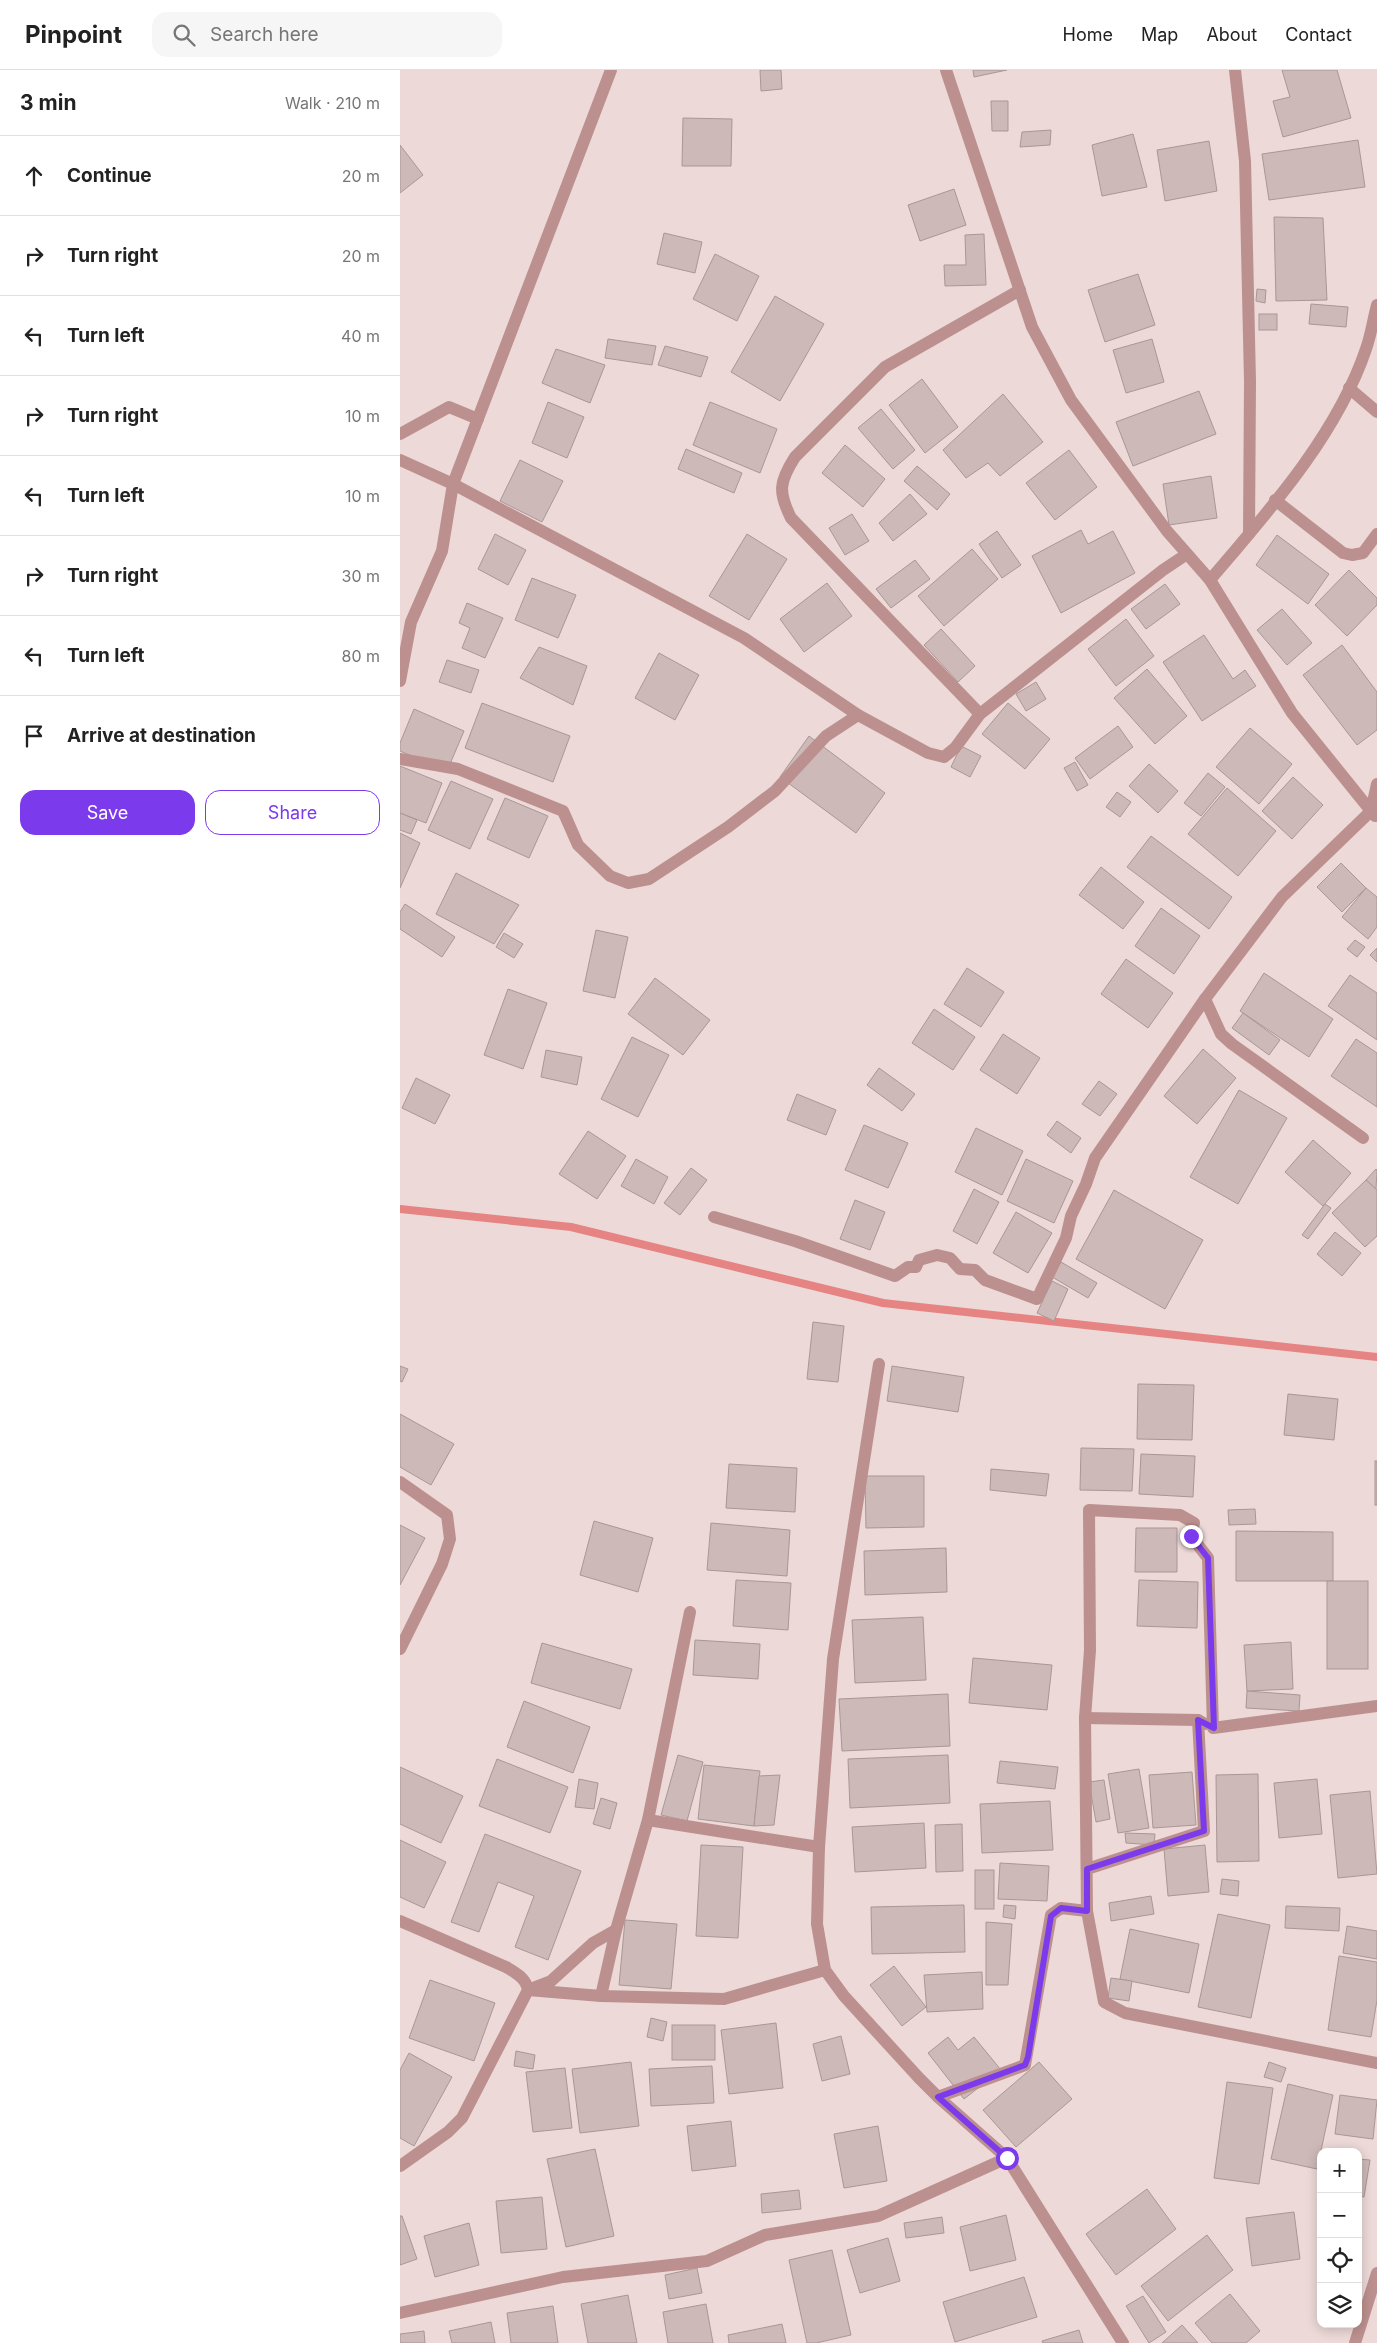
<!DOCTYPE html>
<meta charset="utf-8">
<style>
:root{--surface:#fff;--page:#f6f6f6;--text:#222;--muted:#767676;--line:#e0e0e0;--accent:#7c3aed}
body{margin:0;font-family:Inter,sans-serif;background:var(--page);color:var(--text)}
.controls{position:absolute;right:15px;bottom:15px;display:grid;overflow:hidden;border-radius:10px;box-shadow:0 2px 12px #0003}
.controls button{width:45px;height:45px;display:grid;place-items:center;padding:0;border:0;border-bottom:1px solid var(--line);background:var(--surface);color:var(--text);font:25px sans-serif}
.stop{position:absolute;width:15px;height:15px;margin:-11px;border:4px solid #7c3aed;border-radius:50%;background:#fff}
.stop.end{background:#7c3aed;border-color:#fff;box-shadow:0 1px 5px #0008}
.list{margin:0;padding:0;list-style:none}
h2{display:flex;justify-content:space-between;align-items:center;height:65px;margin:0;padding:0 20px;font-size:21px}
h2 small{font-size:16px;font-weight:400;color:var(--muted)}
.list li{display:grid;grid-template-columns:32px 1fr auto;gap:15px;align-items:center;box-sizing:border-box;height:80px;padding:0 20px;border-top:1px solid var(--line)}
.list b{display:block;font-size:19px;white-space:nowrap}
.list em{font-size:16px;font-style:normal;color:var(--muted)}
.actions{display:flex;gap:10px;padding:15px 20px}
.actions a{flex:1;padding:11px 0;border:1px solid var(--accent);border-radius:15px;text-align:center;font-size:18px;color:var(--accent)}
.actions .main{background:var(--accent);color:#fff}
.icon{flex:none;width:28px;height:28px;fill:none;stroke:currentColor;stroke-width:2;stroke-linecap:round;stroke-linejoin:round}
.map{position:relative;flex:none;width:977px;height:2273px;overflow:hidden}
header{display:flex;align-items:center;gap:30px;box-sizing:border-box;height:70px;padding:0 25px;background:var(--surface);border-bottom:1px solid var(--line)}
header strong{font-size:24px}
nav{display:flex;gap:28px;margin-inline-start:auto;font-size:18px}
.search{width:350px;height:45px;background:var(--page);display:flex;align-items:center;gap:12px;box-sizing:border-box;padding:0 18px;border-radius:15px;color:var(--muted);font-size:19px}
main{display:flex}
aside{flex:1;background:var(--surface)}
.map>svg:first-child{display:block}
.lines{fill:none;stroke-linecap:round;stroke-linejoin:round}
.stream{stroke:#e58482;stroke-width:8}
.building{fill:#ccb9b8;stroke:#a99796}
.minor{stroke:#bc908e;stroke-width:12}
.route{stroke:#7c3aed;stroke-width:6}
</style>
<header>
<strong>Pinpoint</strong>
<div class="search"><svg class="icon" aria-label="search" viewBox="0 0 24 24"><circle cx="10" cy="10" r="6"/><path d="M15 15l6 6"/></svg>Search here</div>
<nav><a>Home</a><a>Map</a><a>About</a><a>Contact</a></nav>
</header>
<main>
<aside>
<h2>3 min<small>Walk · 210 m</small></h2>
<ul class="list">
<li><svg class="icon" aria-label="ahead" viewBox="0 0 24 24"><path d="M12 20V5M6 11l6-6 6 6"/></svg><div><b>Continue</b></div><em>20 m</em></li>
<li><svg class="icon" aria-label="right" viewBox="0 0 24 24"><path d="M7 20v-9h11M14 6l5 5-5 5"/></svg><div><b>Turn right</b></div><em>20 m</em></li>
<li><svg class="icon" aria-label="left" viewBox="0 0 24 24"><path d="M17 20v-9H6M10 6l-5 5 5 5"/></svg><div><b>Turn left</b></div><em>40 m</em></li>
<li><svg class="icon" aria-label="right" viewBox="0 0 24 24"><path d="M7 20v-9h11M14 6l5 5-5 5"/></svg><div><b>Turn right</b></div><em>10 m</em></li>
<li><svg class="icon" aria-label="left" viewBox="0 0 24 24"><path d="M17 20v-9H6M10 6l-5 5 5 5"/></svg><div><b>Turn left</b></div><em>10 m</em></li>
<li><svg class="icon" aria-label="right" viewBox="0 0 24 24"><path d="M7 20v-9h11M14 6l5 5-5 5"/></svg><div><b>Turn right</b></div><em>30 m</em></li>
<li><svg class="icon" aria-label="left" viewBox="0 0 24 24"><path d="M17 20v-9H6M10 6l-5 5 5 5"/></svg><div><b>Turn left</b></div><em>80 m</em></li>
<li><svg class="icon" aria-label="arrive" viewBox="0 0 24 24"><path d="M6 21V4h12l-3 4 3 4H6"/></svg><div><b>Arrive at destination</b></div></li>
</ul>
<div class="actions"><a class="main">Save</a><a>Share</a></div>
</aside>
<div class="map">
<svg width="977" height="2273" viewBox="0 0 977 2273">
<rect width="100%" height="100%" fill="#ecd9d8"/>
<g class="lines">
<!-- stream -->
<path class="stream" d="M0,1139L171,1157L483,1233L977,1287"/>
</g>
<!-- building -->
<g class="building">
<path d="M360,0H381L382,19L361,21Z"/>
<path d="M573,0H607L574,7Z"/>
<path d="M882,0H937L951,48L883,67L873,31L890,27Z"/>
<path d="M591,31H608V61H592Z"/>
<path d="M283,48L332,49L331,96H282Z"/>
<path d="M651,60L650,75L620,77L622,62Z"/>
<path d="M733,64L747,117L702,126L692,75Z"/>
<path d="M958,70L965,117L869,130L862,84Z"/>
<path d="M809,71L817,121L765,131L757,80Z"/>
<path d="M0,75L23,105L0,123Z"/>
<path d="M554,119L566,155L520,171L508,135Z"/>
<path d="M874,147L923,148L927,230L876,231Z"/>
<path d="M264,163L302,172L295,203L257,194Z"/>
<path d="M584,164L586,215L545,216L544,195H566L565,165Z"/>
<path d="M315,184L359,206L337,251L293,229Z"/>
<path d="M738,204L755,255L705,272L688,220Z"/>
<path d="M857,219L866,220L865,233L856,231Z"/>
<path d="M375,226L424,254L380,331L331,302Z"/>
<path d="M911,234L948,237L946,257L909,254Z"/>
<rect x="859" y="244" width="18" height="16"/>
<path d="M208,269L256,276L252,295L205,288Z"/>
<path d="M752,269L764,312L726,323L713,280Z"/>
<path d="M265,276L308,287L301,307L258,295Z"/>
<path d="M156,279L205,295L190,333L142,313Z"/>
<path d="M522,309L558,357L525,383L489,335Z"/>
<path d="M799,321L816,364L733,396L716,352Z"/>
<path d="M603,324L643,372L600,406L588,393L566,408L543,380Z"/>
<path d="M148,332L184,347L167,388L132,373Z"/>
<path d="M310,332L377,359L360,403L293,375Z"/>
<path d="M481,339L515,380L493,399L458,358Z"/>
<path d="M445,375L485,409L463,437L422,403Z"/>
<path d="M286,379L342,403L334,423L278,399Z"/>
<path d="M669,380L697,417L655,450L626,413Z"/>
<path d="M120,390L163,411L142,452L100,431Z"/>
<path d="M517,396L550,424L537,440L504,411Z"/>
<path d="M811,406L817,448L769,455L763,414Z"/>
<path d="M510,424L527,444L493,471L479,453Z"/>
<path d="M452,444L469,471L445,485L429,458Z"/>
<path d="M681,460L688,474L713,461L735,503L661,543L632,486Z"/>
<path d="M597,461L621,495L602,508L579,474Z"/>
<path d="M95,464L126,480L108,515L78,499Z"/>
<path d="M347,464L387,489L349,550L309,526Z"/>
<path d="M877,465L929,504L908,534L856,495Z"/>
<path d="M572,479L598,509L544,556L518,526Z"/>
<path d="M515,490L530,509L491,538L476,519Z"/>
<path d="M949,500L977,528V535L947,566L915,535Z"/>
<path d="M132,508L176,525L158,568L115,550Z"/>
<path d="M427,513L452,546L404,582L380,549Z"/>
<path d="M765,514L780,534L746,559L731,539Z"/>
<path d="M67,533L103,548L85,588L62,578L70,558L59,553Z"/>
<path d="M882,539L912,573L887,595L857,560Z"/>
<path d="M726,549L754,586L716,616L688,579Z"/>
<path d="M541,559L575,596L558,612L524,575Z"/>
<path d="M804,565L833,609L845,600L856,616L802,651L763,592Z"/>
<path d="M942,575L977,622V660L957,675L903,605Z"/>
<path d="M139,577L187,596L173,635L120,608Z"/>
<path d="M259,583L299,605L275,650L235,628Z"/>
<path d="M47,590L79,600L71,623L39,612Z"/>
<path d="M747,599L787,646L755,674L714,628Z"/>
<path d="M636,612L646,629L626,641L616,624Z"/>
<path d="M82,633L170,666L153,712L65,678Z"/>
<path d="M608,633L650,669L625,699L582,664Z"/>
<path d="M14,639L64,661L47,701L0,681V673Z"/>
<path d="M718,656L733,677L690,709L675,688Z"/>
<path d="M850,658L892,694L859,734L816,697Z"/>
<path d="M409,666L485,723L456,763L380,707Z"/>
<path d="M561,676L581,686L570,707L551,697Z"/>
<path d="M675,692L688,715L677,721L664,698Z"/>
<path d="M749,694L778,721L758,743L729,716Z"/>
<path d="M0,696L42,713L26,753L0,743Z"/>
<path d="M808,703L825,717L801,746L784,733Z"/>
<path d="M893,707L923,735L892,769L862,741Z"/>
<path d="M51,711L93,729L70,779L28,760Z"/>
<path d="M827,718L876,761L838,806L788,764Z"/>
<path d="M717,722L731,732L720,747L706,737Z"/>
<path d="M105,728L148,746L129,788L87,769Z"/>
<path d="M0,743L17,750L11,764L0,760Z"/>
<path d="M0,763L20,773L0,818Z"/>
<path d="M751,766L832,827L809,859L727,797Z"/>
<path d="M941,793L966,818L942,842L917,817Z"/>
<path d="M701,797L744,832L723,859L679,825Z"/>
<path d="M56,803L119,835L94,874L36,844Z"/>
<path d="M966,818L977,827V857L968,869L942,847Z"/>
<path d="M5,834L55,867L42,887L0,859V842Z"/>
<path d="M761,838L800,866L774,904L735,876Z"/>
<path d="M196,860L228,867L215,928L183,921Z"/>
<path d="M104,863L123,874L114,888L96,877Z"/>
<path d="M955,870L965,877L957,887L947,879Z"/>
<path d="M977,878V892L970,885Z"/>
<path d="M726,889L773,923L748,958L701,924Z"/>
<path d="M567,898L604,922L581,957L544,934Z"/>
<path d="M864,903L933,949L909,987L840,941Z"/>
<path d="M950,905L977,923V970L928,936Z"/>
<path d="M255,908L310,950L283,985L228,944Z"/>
<path d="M108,919L147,933L123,999L84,985Z"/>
<path d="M534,939L575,967L553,1000L512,973Z"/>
<path d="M843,943L880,970L869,985L832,958Z"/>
<path d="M603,964L640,988L617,1024L580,1000Z"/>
<path d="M232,967L269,985L238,1047L201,1029Z"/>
<path d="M956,969L977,983V1037L931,1006Z"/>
<path d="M803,979L836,1008L797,1054L764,1026Z"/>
<path d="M146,980L182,987L177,1015L141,1007Z"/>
<path d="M479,998L515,1024L502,1041L467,1015Z"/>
<path d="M16,1008L50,1025L35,1054L2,1038Z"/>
<path d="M699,1011L717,1024L700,1046L682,1034Z"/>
<path d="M839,1020L887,1048L838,1134L790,1107Z"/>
<path d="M397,1024L436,1040L426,1065L387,1050Z"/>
<path d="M657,1051L681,1068L671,1083L647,1065Z"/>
<path d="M464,1055L508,1073L488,1118L445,1100Z"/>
<path d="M576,1058L623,1081L602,1125L555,1102Z"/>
<path d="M188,1061L226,1086L197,1129L159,1104Z"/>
<path d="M913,1070L951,1103L923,1136L885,1102Z"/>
<path d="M236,1089L268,1107L254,1134L221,1116Z"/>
<path d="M626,1089L673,1111L654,1153L607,1131Z"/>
<path d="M291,1098L307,1110L280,1145L264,1133Z"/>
<path d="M976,1099L977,1100L976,1119L966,1110Z"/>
<path d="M966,1110L977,1120V1166L965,1177L932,1143Z"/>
<path d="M574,1119L599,1132L577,1174L553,1161Z"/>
<path d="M714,1120L803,1170L765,1239L676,1189Z"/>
<path d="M455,1130L485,1142L470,1180L440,1169Z"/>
<path d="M925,1134L931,1138L908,1169L902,1165Z"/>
<path d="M616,1142L652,1163L628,1203L593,1183Z"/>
<path d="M935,1162L961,1183L942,1206L917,1184Z"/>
<path d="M661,1192L697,1213L688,1228L652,1207Z"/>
<path d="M652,1211L668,1219L654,1251L637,1243Z"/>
<path d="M413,1252L444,1256L438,1312L407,1309Z"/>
<path d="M0,1296L8,1299L2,1312L0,1311Z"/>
<path d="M492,1296L564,1307L558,1342L487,1331Z"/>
<path d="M738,1314L794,1315L792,1370L737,1369Z"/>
<path d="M888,1324L938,1329L934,1370L884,1365Z"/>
<path d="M0,1344L54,1374L31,1415L0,1397Z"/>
<path d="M681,1378L734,1379L732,1421L680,1420Z"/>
<path d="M741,1384L795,1386L793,1427L739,1424Z"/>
<rect x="975" y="1391" width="2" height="44"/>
<path d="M329,1394L397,1398L395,1442L326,1438Z"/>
<path d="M591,1399L649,1404L646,1426L590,1420Z"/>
<path d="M465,1406H524V1457L466,1458Z"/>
<path d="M855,1439L856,1454L829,1455L828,1440Z"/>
<path d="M194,1451L253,1468L238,1522L180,1505Z"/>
<path d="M311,1453L390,1460L387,1506L307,1500Z"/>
<path d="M0,1455L25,1468L0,1515Z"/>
<path d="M736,1458H777V1502H735Z"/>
<path d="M836,1461L933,1462V1511H836Z"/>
<path d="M546,1478L547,1522L465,1525L464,1481Z"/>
<path d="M336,1510L391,1513L388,1560L333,1556Z"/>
<path d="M739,1510L798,1512L797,1558L737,1556Z"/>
<rect x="927" y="1511" width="41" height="88"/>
<path d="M523,1547L526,1610L455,1613L452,1550Z"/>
<path d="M295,1570L360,1574L358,1609L293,1605Z"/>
<path d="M891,1572L893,1619L847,1621L844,1575Z"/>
<path d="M142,1573L232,1599L220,1639L131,1613Z"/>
<path d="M573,1588L652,1595L647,1640L569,1633Z"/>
<path d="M847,1621L900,1625L899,1641L846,1638Z"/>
<path d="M548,1624L550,1676L442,1681L439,1629Z"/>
<path d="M124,1631L190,1657L173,1703L107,1677Z"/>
<path d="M278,1685L303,1692L287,1751L261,1745Z"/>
<path d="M548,1685L550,1733L450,1738L448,1689Z"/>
<path d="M97,1689L168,1717L150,1763L79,1736Z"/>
<path d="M600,1691L658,1697L655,1719L597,1713Z"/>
<path d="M304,1695L360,1701L354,1756L298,1749Z"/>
<path d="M0,1697L63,1726L41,1773L0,1754Z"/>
<path d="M739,1699L749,1758L718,1763L708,1704Z"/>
<path d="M792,1702L796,1755L753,1758L749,1705Z"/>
<path d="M858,1704L859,1791L817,1792L816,1705Z"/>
<path d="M380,1705L374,1755L354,1756L359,1706Z"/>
<path d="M179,1709L198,1713L194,1739L175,1737Z"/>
<path d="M917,1709L922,1764L879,1768L874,1713Z"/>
<path d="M704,1710L710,1749L696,1752L689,1712Z"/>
<path d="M970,1721L977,1804L938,1808L930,1725Z"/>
<path d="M201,1728L217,1733L210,1759L193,1754Z"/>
<path d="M650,1731L653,1780L582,1783L580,1734Z"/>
<path d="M524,1753L526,1798L455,1802L452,1757Z"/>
<path d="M562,1754L563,1801L536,1802L535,1755Z"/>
<path d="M725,1763L755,1764L754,1775L726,1773Z"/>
<path d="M85,1764L181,1801L148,1890L115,1877L134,1826L98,1812L79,1862L51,1852Z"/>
<path d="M0,1770L46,1792L24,1838L0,1827Z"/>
<path d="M301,1775L343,1777L338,1868L296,1866Z"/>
<path d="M805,1775L809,1822L768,1826L764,1779Z"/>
<path d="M600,1793L649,1796L647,1831L598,1829Z"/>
<rect x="575" y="1800" width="19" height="39"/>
<path d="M822,1809L839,1811L838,1826L820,1824Z"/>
<path d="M751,1826L754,1844L711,1851L709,1833Z"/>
<path d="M564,1835L565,1882L472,1884L471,1837Z"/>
<path d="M604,1835L616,1836L615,1849L603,1847Z"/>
<path d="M886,1836L940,1838L939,1861L885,1858Z"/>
<path d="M818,1844L870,1855L851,1948L798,1937Z"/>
<path d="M225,1850L277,1854L271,1919L219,1915Z"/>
<path d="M586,1852L612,1854L608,1915H586Z"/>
<path d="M947,1856L977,1861V1889L943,1883Z"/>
<path d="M730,1859L799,1874L789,1923L720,1909Z"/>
<path d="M939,1886L977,1892V1930L971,1967L928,1960Z"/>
<path d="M494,1896L526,1937L502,1956L470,1915Z"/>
<path d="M582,1902L583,1939L527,1942L524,1905Z"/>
<path d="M711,1908L732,1911L729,1931L708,1928Z"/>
<path d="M30,1910L95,1933L74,1991L9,1968Z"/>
<path d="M251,1948L267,1952L263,1971L247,1967Z"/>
<path d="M376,1953L383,2018L329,2024L321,1960Z"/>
<rect x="272" y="1955" width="43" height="35"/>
<path d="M441,1966L450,2004L422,2011L413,1974Z"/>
<path d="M548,1967L558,1980L574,1967L601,2000L564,2029L528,1983Z"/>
<path d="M116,1981L135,1985L133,1999L114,1996Z"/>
<path d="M9,1983L52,2007L14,2076L0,2068V2000Z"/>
<path d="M231,1992L239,2056L180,2063L172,1999Z"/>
<path d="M639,1992L672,2029L616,2077L583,2040Z"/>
<path d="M869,1992L886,1998L881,2012L864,2007Z"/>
<path d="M312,1996L314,2033L251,2036L249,1999Z"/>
<path d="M165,1998L172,2058L133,2062L126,2002Z"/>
<path d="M827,2012L873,2018L859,2114L814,2108Z"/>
<path d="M888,2014L933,2025L917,2099L871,2089Z"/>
<path d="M940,2025L977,2030L973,2069L935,2064Z"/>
<path d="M331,2051L336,2096L292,2101L287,2056Z"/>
<path d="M478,2056L487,2111L444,2118L434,2064Z"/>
<path d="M195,2079L214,2166L166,2177L147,2089Z"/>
<path d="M958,2089L970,2090L964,2127L958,2126Z"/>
<path d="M747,2119L776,2159L716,2205L686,2164Z"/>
<path d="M399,2120L401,2139L362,2143L361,2124Z"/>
<path d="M142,2127L147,2179L101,2183L96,2131Z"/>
<path d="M894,2142L900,2189L852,2196L846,2148Z"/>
<path d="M606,2145L616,2190L570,2201L560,2157Z"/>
<path d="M0,2146H2L17,2189L0,2195Z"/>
<path d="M542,2147L544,2163L506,2168L504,2153Z"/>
<path d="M69,2153L79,2195L35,2207L24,2166Z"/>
<path d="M807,2165L833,2200L768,2251L741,2216Z"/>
<path d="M488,2168L500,2211L460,2223L447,2180Z"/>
<path d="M432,2180L451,2265L416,2273H407L389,2190Z"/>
<path d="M297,2198L302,2223L269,2229L265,2205Z"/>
<path d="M624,2207L637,2247L555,2272L543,2232Z"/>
<path d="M830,2224L860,2261L846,2273H812L795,2253Z"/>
<path d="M228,2225L237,2273H188L181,2234Z"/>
<path d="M743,2226L766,2262L749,2273L726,2236Z"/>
<path d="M306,2234L313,2273H268L263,2242Z"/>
<path d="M153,2236L158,2273H111L107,2243Z"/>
<path d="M91,2252L95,2273H52L49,2261Z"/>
<path d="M382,2254L386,2273H329L328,2265Z"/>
<path d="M782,2255L798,2273H762Z"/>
<path d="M679,2260L683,2273H643L642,2271Z"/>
<path d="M24,2261L25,2273H0V2264Z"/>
</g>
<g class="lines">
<!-- minor -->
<g class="minor">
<path d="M546,0L632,257L671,330L767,461L810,510L892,643L975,746"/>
<path d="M835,0L845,91L850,311L849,464"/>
<path d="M949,318L977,342"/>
<path d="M0,364L49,337L78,349"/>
<path d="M0,390L53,414L344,568L458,645L528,683L544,687L555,678L580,644L763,500L787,484"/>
<path d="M875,430L943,483L952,485L963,483L977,464"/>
<path d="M810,510C868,442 937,365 966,279C971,265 973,250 977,235"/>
<path d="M0,611L11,552L42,481L53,414L211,0"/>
<path d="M580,644L391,448C378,422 379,412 395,387L485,297L620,220"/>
<path d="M0,689L58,699L163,741L178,775L210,806L228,813L249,809L328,757L375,721L426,666L458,645"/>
<path d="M805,929L821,964L832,974L963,1068"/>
<path d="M314,1147L395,1171L495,1206L508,1197H516L519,1190L537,1185L550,1188L560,1199L575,1200L585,1210L637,1229L666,1168L671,1146L686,1114L695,1088L805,929L882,827L971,741L977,714"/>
<path d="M479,1294L433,1589L419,1777L417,1854L425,1900L444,1926L519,2008L538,2027L607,2088L723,2273"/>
<path d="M0,1412L47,1445L50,1469L42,1494L0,1579"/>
<path d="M977,1636L813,1658L808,1488L791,1466L794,1453L780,1445L689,1440L690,1580L685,1648L687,1841L704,1932L725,1943L977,1993"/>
<path d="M685,1648L798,1650L805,1654"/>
<path d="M248,1750L419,1777"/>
<path d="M687,1799L804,1761L798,1650"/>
<path d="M0,1851L106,1897C116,1903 126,1908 128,1920L62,2048L48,2062L0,2096"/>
<path d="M130,1919L151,1911L193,1873L216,1860"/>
<path d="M128,1920L201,1926L324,1929L425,1900"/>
<path d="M201,1926L216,1860L248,1750L290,1542"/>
<path d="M538,2027L625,1995L651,1845L661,1838L687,1841"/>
<path d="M0,2243L163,2207L307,2191L365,2165L478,2146L607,2088"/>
<path d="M955,2273L977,2203"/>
</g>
</g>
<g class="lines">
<!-- route -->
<path class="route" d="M607,2088L538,2027L625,1995L628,1987L651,1846L661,1838L687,1841V1799L804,1761L798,1650L814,1658L808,1488L791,1466"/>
</g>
</svg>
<div class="controls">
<button>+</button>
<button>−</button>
<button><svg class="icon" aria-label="locate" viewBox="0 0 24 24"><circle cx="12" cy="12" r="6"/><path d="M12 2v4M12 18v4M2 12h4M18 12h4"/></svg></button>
<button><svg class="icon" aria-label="layers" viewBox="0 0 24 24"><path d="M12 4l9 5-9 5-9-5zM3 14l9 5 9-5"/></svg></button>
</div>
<div class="stop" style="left:607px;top:2088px"></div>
<div class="stop end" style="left:791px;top:1466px"></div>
</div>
</main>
